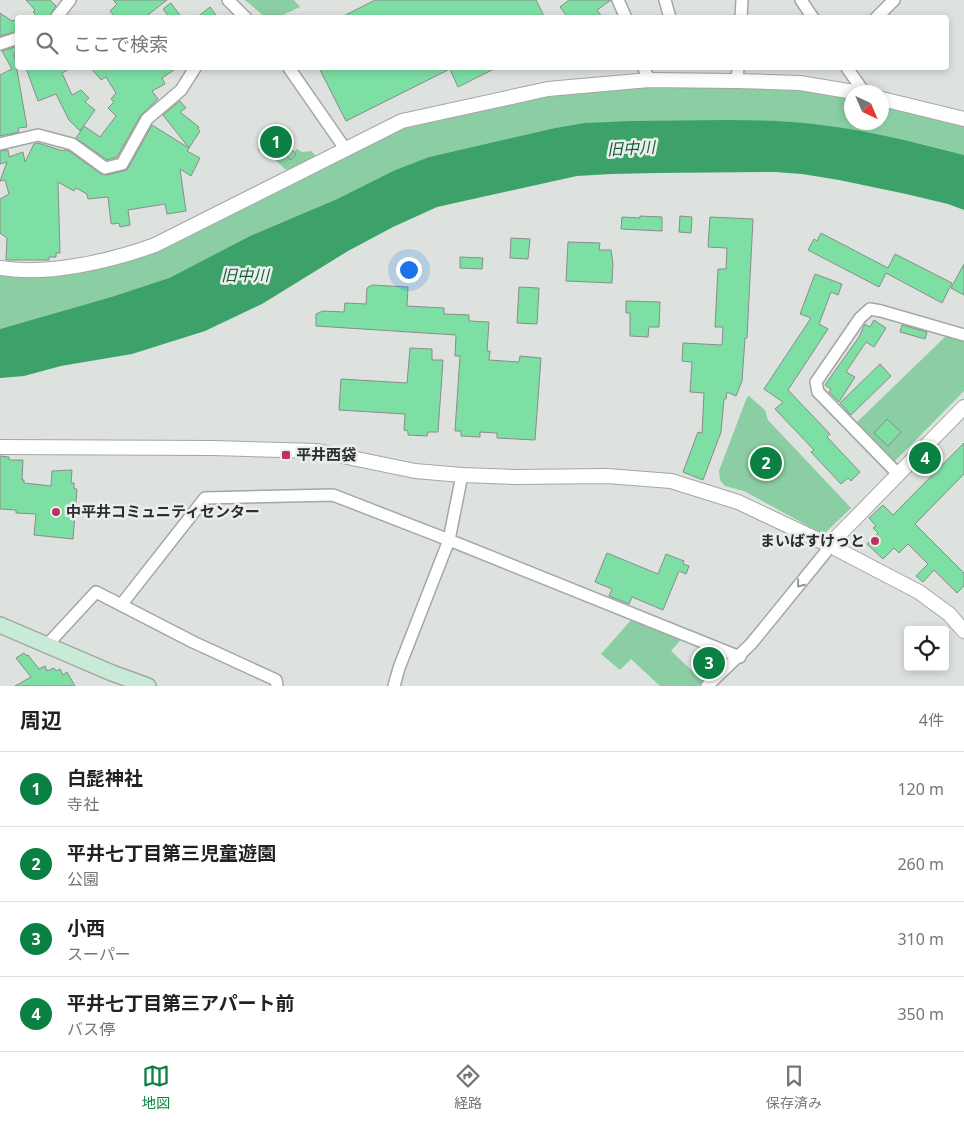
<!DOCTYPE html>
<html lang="ja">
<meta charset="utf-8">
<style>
:root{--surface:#fff;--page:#f2f2f2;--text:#222;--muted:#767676;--line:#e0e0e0;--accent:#0b8043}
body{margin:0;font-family:"Noto Sans","Noto Sans JP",sans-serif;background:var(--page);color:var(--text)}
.controls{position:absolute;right:15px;bottom:15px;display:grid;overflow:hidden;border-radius:5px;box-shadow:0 2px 8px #0003}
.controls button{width:45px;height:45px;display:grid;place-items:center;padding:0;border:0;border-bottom:1px solid var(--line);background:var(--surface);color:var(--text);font:25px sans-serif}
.compass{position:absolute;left:844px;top:85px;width:45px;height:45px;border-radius:50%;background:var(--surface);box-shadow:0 2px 8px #0003;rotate:136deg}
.you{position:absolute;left:408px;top:269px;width:18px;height:18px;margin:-12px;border:4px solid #fff;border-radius:50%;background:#1a73e8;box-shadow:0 0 0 8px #1a73e833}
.badge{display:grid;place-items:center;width:32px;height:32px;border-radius:50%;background:var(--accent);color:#fff;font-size:16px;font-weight:700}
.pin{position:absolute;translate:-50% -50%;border:2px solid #fff;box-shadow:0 1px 5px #0006}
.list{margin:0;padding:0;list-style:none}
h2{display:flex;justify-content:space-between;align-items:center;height:65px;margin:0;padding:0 20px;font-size:21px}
h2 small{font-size:16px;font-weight:400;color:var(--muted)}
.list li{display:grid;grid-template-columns:32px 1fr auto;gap:15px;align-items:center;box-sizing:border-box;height:75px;padding:0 20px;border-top:1px solid var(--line)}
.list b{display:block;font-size:19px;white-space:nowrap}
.list p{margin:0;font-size:16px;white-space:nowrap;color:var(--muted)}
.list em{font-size:16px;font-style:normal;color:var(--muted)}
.icon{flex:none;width:28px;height:28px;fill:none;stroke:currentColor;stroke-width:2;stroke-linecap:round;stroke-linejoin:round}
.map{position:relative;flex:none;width:964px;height:686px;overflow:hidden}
.search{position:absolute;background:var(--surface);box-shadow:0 2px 8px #0003;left:15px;right:15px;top:15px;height:55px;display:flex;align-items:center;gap:12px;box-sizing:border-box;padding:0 18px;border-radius:5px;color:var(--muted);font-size:19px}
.sheet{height:365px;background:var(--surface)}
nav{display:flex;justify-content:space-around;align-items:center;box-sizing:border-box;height:70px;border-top:1px solid var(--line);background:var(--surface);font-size:14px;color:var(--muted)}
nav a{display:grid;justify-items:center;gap:2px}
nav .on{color:var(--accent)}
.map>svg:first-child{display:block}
.green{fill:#8bcea3}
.water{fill:#3da26a}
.building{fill:#7ddfa4;stroke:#898d8a}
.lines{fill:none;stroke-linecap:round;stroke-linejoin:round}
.minor-casing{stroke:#a3a7a4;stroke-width:14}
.tertiary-casing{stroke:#a3a7a4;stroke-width:16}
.secondary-casing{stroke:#a3a7a4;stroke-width:18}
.minor{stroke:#fff;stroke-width:11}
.tertiary{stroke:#fff;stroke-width:14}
.secondary{stroke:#c8ebd7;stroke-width:15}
.oneway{stroke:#969696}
.poi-dot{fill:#be3160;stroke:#eaefec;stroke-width:2}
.labels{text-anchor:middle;stroke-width:5;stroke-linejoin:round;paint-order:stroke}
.poi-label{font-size:15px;font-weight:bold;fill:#2c2e2d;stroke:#eaefec;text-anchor:start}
.water-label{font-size:16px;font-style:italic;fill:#155d38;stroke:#eaefec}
</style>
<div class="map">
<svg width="964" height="686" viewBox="0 0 964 686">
<rect width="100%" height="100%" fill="#dde2df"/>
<!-- green -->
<g class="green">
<path d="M245,0H294L300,7L278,17H265Z"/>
<path d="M638,86L745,87L810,90L851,98L852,122H882V105L964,126V155L927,145L852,130L823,125L778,121L584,123L555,128L429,157L395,170L337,199L252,235L169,278L111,297L0,329V275L31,277L89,268L406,127L539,98L593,90Z"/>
<path d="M262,141L286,158L297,149L302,152L311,151L315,155L314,160L286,170L269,154L258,150Z"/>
<path d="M947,335L964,339V391L893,463L855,424Z"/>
<path d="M749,396L765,410L768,420L851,508L825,533H821L744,491L725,486L720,480L719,471L747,397Z"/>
<path d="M632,619L683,637L671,651L704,682L699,686H660L631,659L620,670L601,654Z"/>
</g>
<!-- water -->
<path class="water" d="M631,121C695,121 759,117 822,125C870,131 918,143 964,155V210L948,204L906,194L839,180L802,174L775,172L657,173L611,174L577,176L437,207L393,227L348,251L262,304L205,331L132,354L61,366L24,376L0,378V329L111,297L169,278L252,235L337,199L395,170L429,157L555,128L584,123Z"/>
<!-- building -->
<g class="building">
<path d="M26,0H50L56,6L48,18H39L33,12L35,10Z"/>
<path d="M113,0H167L144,18H116L110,11L117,4Z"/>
<path d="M375,0H536L545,18H340Z"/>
<path d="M569,0H611L597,10L603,18H568L560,7Z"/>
<path d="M171,3L182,18H170L163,9Z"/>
<path d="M210,7L218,18H196Z"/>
<path d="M0,13L12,21L15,20L18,31L0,36Z"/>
<path d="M18,46V52L14,53L27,127L18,128L19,132L0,136V75L12,69L2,51Z"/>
<path d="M26,68H71L62,73L72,95L81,90L89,98L85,102L95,110L80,131L69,120L56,94L38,101Z"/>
<path d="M91,68H177L162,78L165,84L152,91L158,99L141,115L117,157L107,160L76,138L84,126L100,137L116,116L108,108L114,102L111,99L116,93L106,77L101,80Z"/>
<path d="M319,68H496L458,87L450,69L346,121Z"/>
<path d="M180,101L186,108L180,112L199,127L198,129L200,131L189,148L163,115Z"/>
<path d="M152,125L189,148L187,151L200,158L191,176L180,169L186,211L167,214L165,204L128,210L130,225L120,227L119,223L112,224L111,223L108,197L88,199L87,194L76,188L74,191L58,182L60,253H56V257H49V260H6L7,238L0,233V199L9,194L5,180L0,181L7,162L0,164V151L8,150L9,157L23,152L25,162L34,144L38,143L63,151L64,150L69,151L101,174L107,175L127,170Z"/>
<path d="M273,132L275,134L277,132L290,144L288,146L296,154L291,160L282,152L278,155L266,144L268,142L266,140Z"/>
<path d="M640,216L662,217V231L621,229L622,217L640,218Z"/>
<path d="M680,216L692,217L691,233L679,232Z"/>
<path d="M710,217L753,219L747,338H745L742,381L736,396L727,392L726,399H724L721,432L703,480L683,472L698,432L702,433L704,393L690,392L692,362L682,361L683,343L722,345L723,327H715L718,269H726L727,248L708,247Z"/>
<path d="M821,233L888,268L895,254L952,283L942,303L886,273L879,287L808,250L814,239L817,241Z"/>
<path d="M511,238L530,239L528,259L510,258Z"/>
<path d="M568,242L600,243L599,250H611L613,264L612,283L566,281Z"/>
<path d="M460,257L483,258L482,269L460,268Z"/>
<path d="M964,264V295L951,288Z"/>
<path d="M815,274L842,284L838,295L831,292L819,324L828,329L788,390L830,434L827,437L860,472L851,481L848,478L841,484L811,452L814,450L775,409L783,402L764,389L811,318L800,314Z"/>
<path d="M372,285L408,287L407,306L444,308V314L469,315V321L489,322L487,351H490L489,360L519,362L520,356L541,358L535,440L497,438V433L480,432V437L461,436V431H455L460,356H455L456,335L316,326V314L323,311L344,312L345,303L366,304L367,288Z"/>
<path d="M519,287L539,288L537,324L517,323Z"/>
<path d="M626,301L660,302L659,327H649L648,337L630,336V313H626Z"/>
<path d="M874,320L886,328L874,347L866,342L846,372L855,377L839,402L829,392L831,389L825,385L859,337L865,324L870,327Z"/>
<path d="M902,325L927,332L925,339L900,332Z"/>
<path d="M410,348L432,349V360H443L438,432H428L427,436L408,435V431L404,430L405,414L339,410L341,379L407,383Z"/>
<path d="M880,364L891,376L851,415L840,403Z"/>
<path d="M887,419L901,432L888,446L874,433Z"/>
<path d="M964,443V474L915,524L964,573V586L957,593L934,570L923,582L916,576L928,564L908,544L899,553L894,548L883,559L867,544L878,533L873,528L876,526L869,518L883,505L893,515Z"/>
<path d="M0,456L9,457V460H23L22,480H24V483L51,486L52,471L72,470L71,483H74V489H77L73,539L34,535L36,514L16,513V510L0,509Z"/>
<path d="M607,553L658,574L666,554L684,561L683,564L689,566L686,574L679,571L663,610L632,597L629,604L609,596L612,589L595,582Z"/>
<path d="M24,653L27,656L28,655L39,669L45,666L47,671L54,668L56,671L60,669L63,675L67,672L75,686H15L31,677L16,658Z"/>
</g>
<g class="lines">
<!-- minor casing -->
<g class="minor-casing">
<g id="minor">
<path d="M228,0L246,18"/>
<path d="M618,0L626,18"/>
<path d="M665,0L670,18"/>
<path d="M801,0L813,18"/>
<path d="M56,18L70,0"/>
<path d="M741,18L742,0"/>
<path d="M876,18L894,0"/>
<path d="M0,44L18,38"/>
<path d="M289,68L346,150"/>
<path d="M644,68L649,80"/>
<path d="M847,68L864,92"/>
<path d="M737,81L738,68"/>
<path d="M0,144L38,135L72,144L105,168L122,164L147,119L181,90L195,68"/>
<path d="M898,474L818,392L816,382L860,318L870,309L881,311L964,335"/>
<path d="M121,605L205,498L333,495L449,540L462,475"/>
<path d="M46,646L96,592L193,642L276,680L277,686"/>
<path d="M394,686L399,668L449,540L740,657"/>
<path d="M707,686L751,644L825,553L829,545"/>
</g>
</g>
<!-- tertiary casing -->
<g class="tertiary-casing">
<g id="tertiary">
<path d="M882,99L964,119"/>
<path d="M0,268C47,276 111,261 155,245L402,121L548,89L649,80L737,81L800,83L854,92"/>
<path d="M0,447L213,448L318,451L415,471L462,475L515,477L607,476L671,481L738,502L829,545L919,592L949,614L964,631"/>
<path d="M829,545L964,407"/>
</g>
</g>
<!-- secondary casing -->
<g class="secondary-casing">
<path id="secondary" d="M0,625L112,673L148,686"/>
</g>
<!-- minor -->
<use href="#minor" class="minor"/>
<!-- tertiary -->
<use href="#tertiary" class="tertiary"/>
<!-- secondary -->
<use href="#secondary" class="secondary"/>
</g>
<!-- one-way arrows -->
<defs><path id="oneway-chevron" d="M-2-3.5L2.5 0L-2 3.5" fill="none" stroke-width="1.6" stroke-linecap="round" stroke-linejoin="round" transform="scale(1.25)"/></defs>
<use class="oneway" href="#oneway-chevron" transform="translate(800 584) rotate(129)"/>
<!-- markers -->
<g class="poi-dot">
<rect x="281" y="450" width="10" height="10" rx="2.5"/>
<circle cx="56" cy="512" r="5"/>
<circle cx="875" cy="541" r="5"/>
</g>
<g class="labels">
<!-- poi labels -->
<g class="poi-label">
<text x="296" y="460">平井西袋</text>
<text x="66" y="517">中平井コミュニティセンター</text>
<text x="865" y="546" text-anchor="end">まいばすけっと</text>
</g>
<!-- water labels -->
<g class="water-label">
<text transform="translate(631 148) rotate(-3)" y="6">旧中川</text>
<text x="245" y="281">旧中川</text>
</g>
</g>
</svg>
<div class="controls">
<button><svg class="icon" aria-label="locate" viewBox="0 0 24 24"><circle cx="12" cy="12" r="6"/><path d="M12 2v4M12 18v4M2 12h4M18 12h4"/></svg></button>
</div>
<svg class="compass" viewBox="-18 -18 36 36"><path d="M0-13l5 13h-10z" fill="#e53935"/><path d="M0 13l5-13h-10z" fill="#767676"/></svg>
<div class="you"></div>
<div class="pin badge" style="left:276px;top:142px">1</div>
<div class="pin badge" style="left:766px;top:463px">2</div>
<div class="pin badge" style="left:709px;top:663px">3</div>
<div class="pin badge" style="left:925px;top:458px">4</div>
<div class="search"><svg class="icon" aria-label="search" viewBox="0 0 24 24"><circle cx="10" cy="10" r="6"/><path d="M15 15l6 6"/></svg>ここで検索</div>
</div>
<section class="sheet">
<h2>周辺<small>4件</small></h2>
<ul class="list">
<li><span class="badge">1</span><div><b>白髭神社</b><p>寺社</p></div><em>120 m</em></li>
<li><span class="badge">2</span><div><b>平井七丁目第三児童遊園</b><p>公園</p></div><em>260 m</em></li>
<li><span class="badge">3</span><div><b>小西</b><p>スーパー</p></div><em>310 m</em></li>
<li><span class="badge">4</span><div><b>平井七丁目第三アパート前</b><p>バス停</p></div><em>350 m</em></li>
</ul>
</section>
<nav>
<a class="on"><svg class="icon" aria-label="map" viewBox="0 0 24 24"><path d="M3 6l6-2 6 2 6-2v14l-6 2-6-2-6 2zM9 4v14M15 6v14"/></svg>地図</a>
<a><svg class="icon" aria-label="directions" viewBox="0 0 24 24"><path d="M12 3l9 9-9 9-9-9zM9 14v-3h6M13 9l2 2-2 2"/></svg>経路</a>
<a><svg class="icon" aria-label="saved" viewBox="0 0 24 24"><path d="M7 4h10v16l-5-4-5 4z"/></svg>保存済み</a>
</nav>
